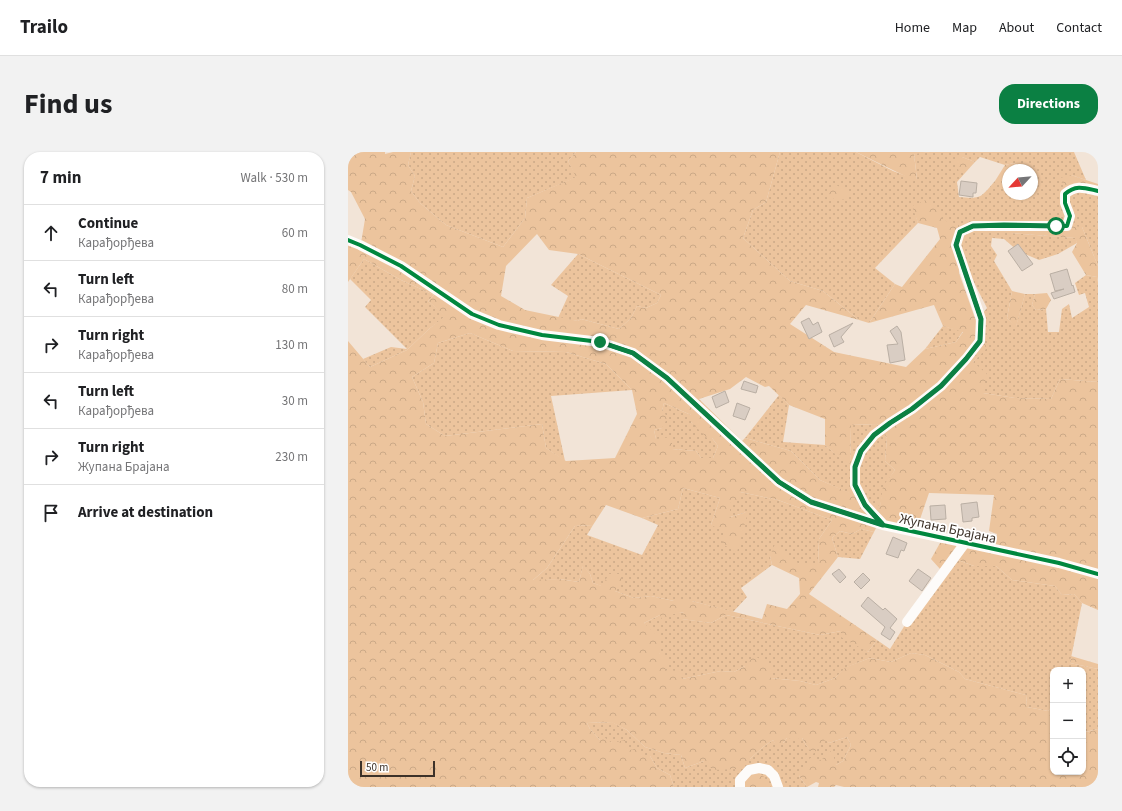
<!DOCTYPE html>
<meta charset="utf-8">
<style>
:root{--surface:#fff;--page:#f2f2f2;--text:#202124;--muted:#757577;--line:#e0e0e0;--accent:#0b8043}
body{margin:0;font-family:"Source Sans 3",sans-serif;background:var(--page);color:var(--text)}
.controls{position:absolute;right:12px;bottom:12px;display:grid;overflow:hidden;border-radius:8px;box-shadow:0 1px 3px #0004}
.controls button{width:36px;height:36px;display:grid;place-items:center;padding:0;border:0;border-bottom:1px solid var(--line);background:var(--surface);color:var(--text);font:20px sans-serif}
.compass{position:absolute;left:654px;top:12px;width:36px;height:36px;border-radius:50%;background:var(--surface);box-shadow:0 1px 3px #0004;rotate:244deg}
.scale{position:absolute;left:12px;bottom:10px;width:75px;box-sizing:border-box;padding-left:4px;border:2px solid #3d3229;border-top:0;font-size:11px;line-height:14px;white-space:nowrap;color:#3d3229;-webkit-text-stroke:3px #fff;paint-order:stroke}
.stop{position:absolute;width:12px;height:12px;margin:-9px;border:3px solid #0b8043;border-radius:50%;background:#fff}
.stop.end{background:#0b8043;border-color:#fff;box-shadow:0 1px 4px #0008}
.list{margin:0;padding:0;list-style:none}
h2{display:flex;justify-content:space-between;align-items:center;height:52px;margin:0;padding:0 16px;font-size:17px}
h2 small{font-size:13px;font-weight:400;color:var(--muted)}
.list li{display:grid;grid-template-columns:26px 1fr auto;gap:12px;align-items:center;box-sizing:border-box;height:56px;padding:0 16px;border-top:1px solid var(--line)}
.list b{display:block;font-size:15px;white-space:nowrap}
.list p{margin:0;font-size:13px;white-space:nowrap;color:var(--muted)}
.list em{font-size:13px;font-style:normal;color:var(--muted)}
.icon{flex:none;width:22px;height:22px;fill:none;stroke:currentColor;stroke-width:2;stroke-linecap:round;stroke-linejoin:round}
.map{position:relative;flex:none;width:750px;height:635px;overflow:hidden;border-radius:16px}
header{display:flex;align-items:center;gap:24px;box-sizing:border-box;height:56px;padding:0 20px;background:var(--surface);border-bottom:1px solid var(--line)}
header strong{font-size:19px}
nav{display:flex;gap:22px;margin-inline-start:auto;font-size:14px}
.intro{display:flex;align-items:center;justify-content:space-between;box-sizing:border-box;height:96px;padding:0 24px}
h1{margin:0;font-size:28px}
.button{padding:10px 18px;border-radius:16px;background:var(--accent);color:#fff;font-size:14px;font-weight:700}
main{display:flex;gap:24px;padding:0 24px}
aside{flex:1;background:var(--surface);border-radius:16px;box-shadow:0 1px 3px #0004}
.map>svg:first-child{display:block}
.grass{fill:url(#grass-dots);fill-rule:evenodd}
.forest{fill:url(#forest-crowns);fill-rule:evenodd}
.building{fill:#d9cdc3;stroke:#baafa4}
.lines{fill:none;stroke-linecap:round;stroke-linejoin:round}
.minor{stroke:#fdfbf9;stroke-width:10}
.cycleway-casing{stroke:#fff;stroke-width:6}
.cycleway{stroke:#00873e;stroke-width:4}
.route{stroke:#0b8043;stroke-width:5}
.labels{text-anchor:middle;stroke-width:3.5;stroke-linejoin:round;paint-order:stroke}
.street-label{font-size:14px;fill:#3d3229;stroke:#fff}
</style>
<header>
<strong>Trailo</strong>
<nav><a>Home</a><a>Map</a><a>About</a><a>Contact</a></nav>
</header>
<div class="intro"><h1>Find us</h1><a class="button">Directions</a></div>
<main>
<aside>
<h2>7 min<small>Walk · 530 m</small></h2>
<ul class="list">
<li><svg class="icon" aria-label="ahead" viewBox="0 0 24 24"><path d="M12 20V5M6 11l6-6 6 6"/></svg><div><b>Continue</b><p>Карађорђева</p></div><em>60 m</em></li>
<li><svg class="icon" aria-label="left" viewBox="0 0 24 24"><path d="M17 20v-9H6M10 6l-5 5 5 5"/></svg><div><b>Turn left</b><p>Карађорђева</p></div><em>80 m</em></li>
<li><svg class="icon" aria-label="right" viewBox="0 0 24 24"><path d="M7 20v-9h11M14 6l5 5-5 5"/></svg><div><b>Turn right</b><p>Карађорђева</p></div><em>130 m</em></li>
<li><svg class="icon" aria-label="left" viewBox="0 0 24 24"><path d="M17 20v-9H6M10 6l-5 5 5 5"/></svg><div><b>Turn left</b><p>Карађорђева</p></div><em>30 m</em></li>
<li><svg class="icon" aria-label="right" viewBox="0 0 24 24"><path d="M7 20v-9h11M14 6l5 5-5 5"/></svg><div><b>Turn right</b><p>Жупана Брајана</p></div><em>230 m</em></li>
<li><svg class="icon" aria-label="arrive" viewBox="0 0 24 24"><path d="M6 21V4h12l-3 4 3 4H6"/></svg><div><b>Arrive at destination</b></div></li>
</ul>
</aside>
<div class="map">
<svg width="750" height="635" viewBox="0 0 750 635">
<defs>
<pattern id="grass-dots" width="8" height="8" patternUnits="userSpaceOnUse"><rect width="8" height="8" fill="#ecc49d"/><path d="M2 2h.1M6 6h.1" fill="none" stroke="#cba987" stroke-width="1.8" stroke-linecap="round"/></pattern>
<pattern id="forest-crowns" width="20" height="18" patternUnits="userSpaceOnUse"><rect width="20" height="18" fill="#ecc49d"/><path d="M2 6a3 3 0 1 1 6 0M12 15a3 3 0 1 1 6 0" fill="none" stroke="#cba987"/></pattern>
</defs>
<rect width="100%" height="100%" fill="#f2e4d7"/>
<!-- grass -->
<g class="grass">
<path d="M63,0H228L220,9L229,25L179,46L177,66L155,95L98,73L72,51L63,39L67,24L60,13Z"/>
<path d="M432,0H508L545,19L569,28L566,1L583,0H726L738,28L723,23L750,43V114L734,75L663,81L728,86L729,91L710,102L691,108L670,99L656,87L644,86L643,94L649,103L646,109L664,139L659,166L668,174L677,142H687L684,153L688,158L698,157L700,180H711L714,157L721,152L724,166L741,155L737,141L731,143L727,131L738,123L749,125L750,130V230L712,227L703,247L667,246L635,241L625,210L638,196L627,175L628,169L639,156L594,68L565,54L570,71L527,116L547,132L521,171L511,168L475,139L442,129L395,86L405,58L418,50ZM614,5L627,10L632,5L657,13L666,11L671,17L670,18H684V42H660V29H647C632,46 634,47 611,45L609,30L617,21H611Z"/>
<path d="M230,102L313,143L309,151L298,156L289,154L283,166L271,177L233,167L230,169L210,166L220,144L203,133Z"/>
<path d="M16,107L53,128L86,143L80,149L98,164L81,177L59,198L22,215L15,207L43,195L59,197L17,155L23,148L2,127Z"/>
<path d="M595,174L615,179L608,190L577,197Z"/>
<path d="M122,181L165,199L218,200L258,212L284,238L203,244L217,309L198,296L194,272L97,284L78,272L75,250L64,225L86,211L90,191Z"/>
<path d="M431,243L441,253L435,290L477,293L502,314L503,273L529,272L539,286L537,309L547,318L536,334L532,355L472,328L443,299L397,286Z"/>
<path d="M316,251L343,263V270L364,286L370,294L365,306H353L348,299L324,297L308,287L306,278L314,276V259Z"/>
<path d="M335,336L372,346L363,373L399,360L382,365L381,350L392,340L430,348L484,368L471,387L470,412H451L422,404L424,413L393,436L399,445L385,460L344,449H326L303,444L286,446L245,431L242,422L235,414L231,430L211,427L184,429L199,416L227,374L245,373L239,383L294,403L310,373L294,366L330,357Z"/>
<path d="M513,377L526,380L512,407L490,405L484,386L492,379L504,382Z"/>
<path d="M610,408L626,414H648L664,428L707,434L714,443L726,442L734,451L722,511L750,517V577L737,580L735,574V518H705V553L700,559L679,555L678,543L617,527L611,520L577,503L563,501L543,510L522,506L499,515L487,526L468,533L452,529L423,526L397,514L386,520L373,519L334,527L317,518L311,501L296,471L312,463L337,460L334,467L363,471L378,463L472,483L493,479L520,500L529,488L542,497L592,417Z"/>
<path d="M264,570L279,578L297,595L316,601L333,603L337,616L356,609L402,607L415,595L425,588L427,591H435L439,586H454L458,593L465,601L477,587L481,591L499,585L503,593L495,609L488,613L473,608L451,624L459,635H326L322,623L309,616L302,604H294L264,591L252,588L242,577L239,571Z"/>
</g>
<!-- forest -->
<g class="forest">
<path d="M0,0H37V2L45,0H63L60,13L67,24L63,39L72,51L98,73L155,95L177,66L179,46L228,25L220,9L228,0H432L418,50L405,58L395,86L442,129L475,139L511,168L458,153L442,172L486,200L558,215L577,197L608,190L615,180L595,174L586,153L521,171L547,132L554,135L592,87L589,76L570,71L564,54L578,48L591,56L594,68L610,72L611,121L628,169V175L639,196L625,210L639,222L635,241L667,246L703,247L712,227L750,230V458L734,451L726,442L714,443L707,434L664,428L648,414H626L610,408L592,417L583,407L592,391H648L649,382L641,379L646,343L581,341L569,376H528L526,380L513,377L504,382L492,379L484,386L490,405L461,442L529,488L520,500L493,485V479L472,483L378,463L363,471L333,467L336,460L321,463L315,469L312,463L296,471L313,487L311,501L320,510L317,518L331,519L334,527L373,519L386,520L397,514L406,504L423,512V526L452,529L468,533L487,526L498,515L522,506L543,510L563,501L577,503L611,520L617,527L678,543L679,555L700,559L705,553V620H735V574L738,580L750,577V635H496L488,633L486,635H470L471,631L468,630L459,635L451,624L462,606L473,608L484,598L488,613L495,609L503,593L499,585L481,591L477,588L465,602L458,593L454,586L446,588L439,586L435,591L427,592L425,588L415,595L402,607L390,617L365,618L356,609L337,616L333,603L316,601L297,595L279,578L263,570L239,571L242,577L252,588L256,585L264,591L277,588L280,598L291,597L294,604H302L309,616L322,623L326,635H0V189L22,215L59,198L81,177L97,164L80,149L86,143L53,128L16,107L0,130V93L12,97L17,67L3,40L0,38ZM189,82L201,98L230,102L313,143L309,151L298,156L289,154L283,166L271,177L233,167L230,169L177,158L153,144L158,114ZM122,181L165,199L218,200L258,212L284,238L289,262L267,306L218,309L198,296L194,272L97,284L78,272L75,250L64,225L86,211L90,191ZM398,225L417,235L421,234L441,253L477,267V293L502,315L503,273L529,272L539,286L537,309L547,318L535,334L532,354L472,328L443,299L397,286L394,289L351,247L382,237ZM316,251L343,263V270L359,286H364L370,294L365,306H353L348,299L324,297V285L308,287L306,278L314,276L320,265L314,259ZM335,336L372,346L363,373L377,380L374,392L389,400L400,360L382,365V351L391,348L392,340L430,348L484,368L471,387L470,412H451L427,392L422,404L424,413L451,426L452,442L439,457L419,452L414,467L344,449H326L303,444L286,446L267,439L274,428L271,422H261L254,434L245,431L242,422L235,413L231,430L211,427L185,428L199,416L227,374L245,373L258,353L294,366L330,357Z"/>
<path d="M508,0H583L566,2L569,28L560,31L557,24Z"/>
<path d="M614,5L627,10L617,21H611L608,7Z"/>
<path d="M666,11L671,17L670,18H660V29H647L657,13Z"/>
<path d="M723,23L750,32V43L716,36L712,26Z"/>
<path d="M485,32L500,38L498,48H487L481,43Z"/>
<path d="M724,74L734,75L750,114V130L749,125L738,123L724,100L729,91L727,86L663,81L666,76Z"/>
<path d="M664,139L677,142L668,175L659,166Z"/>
<path d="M699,141L703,148L698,157L688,158L684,153L687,142Z"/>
<path d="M723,504L750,512V517L722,511Z"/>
<path d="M402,621C414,620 417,624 421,635L425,634L427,631L435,633L440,635H388Z"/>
</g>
<!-- building -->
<g class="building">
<path d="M613,29L629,31L628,41H625V45L611,43Z"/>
<path d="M670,92L685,112L674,119L660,99Z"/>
<path d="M719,117L724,134L725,133L727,140L706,147L703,141L716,137L707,139L702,122Z"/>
<path d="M461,166L465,173L470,170L474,180L461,187L453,170Z"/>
<path d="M505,171L493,185L496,190L486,195L481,183Z"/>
<path d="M549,174L553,180L557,208L542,211L539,193L550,192L542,179Z"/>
<path d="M396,229L410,234L408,241L393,237Z"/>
<path d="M377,239L381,250L368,256L364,245Z"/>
<path d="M389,251L402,256L397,268L385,264Z"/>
<path d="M629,350L631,365L624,366V369L615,370L613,352Z"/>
<path d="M597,353L598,367L583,368L582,354Z"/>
<path d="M545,385L559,391L556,399L553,398L550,406L538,402Z"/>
<path d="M491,417L498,425L492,431L484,422Z"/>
<path d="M570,417L583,426L574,439L561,429Z"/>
<path d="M515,421L522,428L513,437L506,430Z"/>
<path d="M520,445L535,458L537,456L549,467L542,476L547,480L542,488L533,482L537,475L513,454Z"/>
</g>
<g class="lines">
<!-- minor -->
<g class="minor">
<path d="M0,88L12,93L53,114L124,162L151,173L194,183L252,190L285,201L319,226L431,330L463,350L535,373L711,411L750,422"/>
<path d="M534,371L517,353L507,333V315L513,299L526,283L542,271L564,257L593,234L618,207L632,189L633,167L608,93L612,80L625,74H719L722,64L717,51V42C728,32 737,36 750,39"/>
<path d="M559,470L617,391"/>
<path d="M392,635V628L401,618L411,616L420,618L426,624L430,635"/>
</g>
<!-- cycleway casing -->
<g class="cycleway-casing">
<g id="cycleway">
<path d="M0,88L12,93L53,114L124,162L151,173L194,183L252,190L285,201L319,226L431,330L463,350L535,373L711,411L750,422"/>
<path d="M534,371L517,353L507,333V315L513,299L526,283L542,271L564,257L593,234L618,207L632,189L633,167L608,93L612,80L625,74H719L722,64L717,51V42C728,32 737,36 750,39"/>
</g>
</g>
<!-- cycleway -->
<use href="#cycleway" class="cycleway"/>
</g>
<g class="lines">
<!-- route -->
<path class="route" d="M252,190L285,201L319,226L431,330L463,350L535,373L517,353L507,333V315L513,299L526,283L542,271L564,257L593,234L618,207L632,189L633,167L608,93L612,80L625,74L656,73L708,74"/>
</g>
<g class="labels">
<!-- street labels -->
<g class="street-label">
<text transform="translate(600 376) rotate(12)" y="5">Жупана Брајана</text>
</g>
</g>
</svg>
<div class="controls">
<button>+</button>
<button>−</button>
<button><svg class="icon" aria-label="locate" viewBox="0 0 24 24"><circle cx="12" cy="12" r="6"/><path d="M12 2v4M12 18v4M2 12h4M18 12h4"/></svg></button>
</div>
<svg class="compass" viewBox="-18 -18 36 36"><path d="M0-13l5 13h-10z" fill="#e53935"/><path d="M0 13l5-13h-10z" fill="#757577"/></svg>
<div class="scale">50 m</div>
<div class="stop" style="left:708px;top:74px"></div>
<div class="stop end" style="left:252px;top:190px"></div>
</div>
</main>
